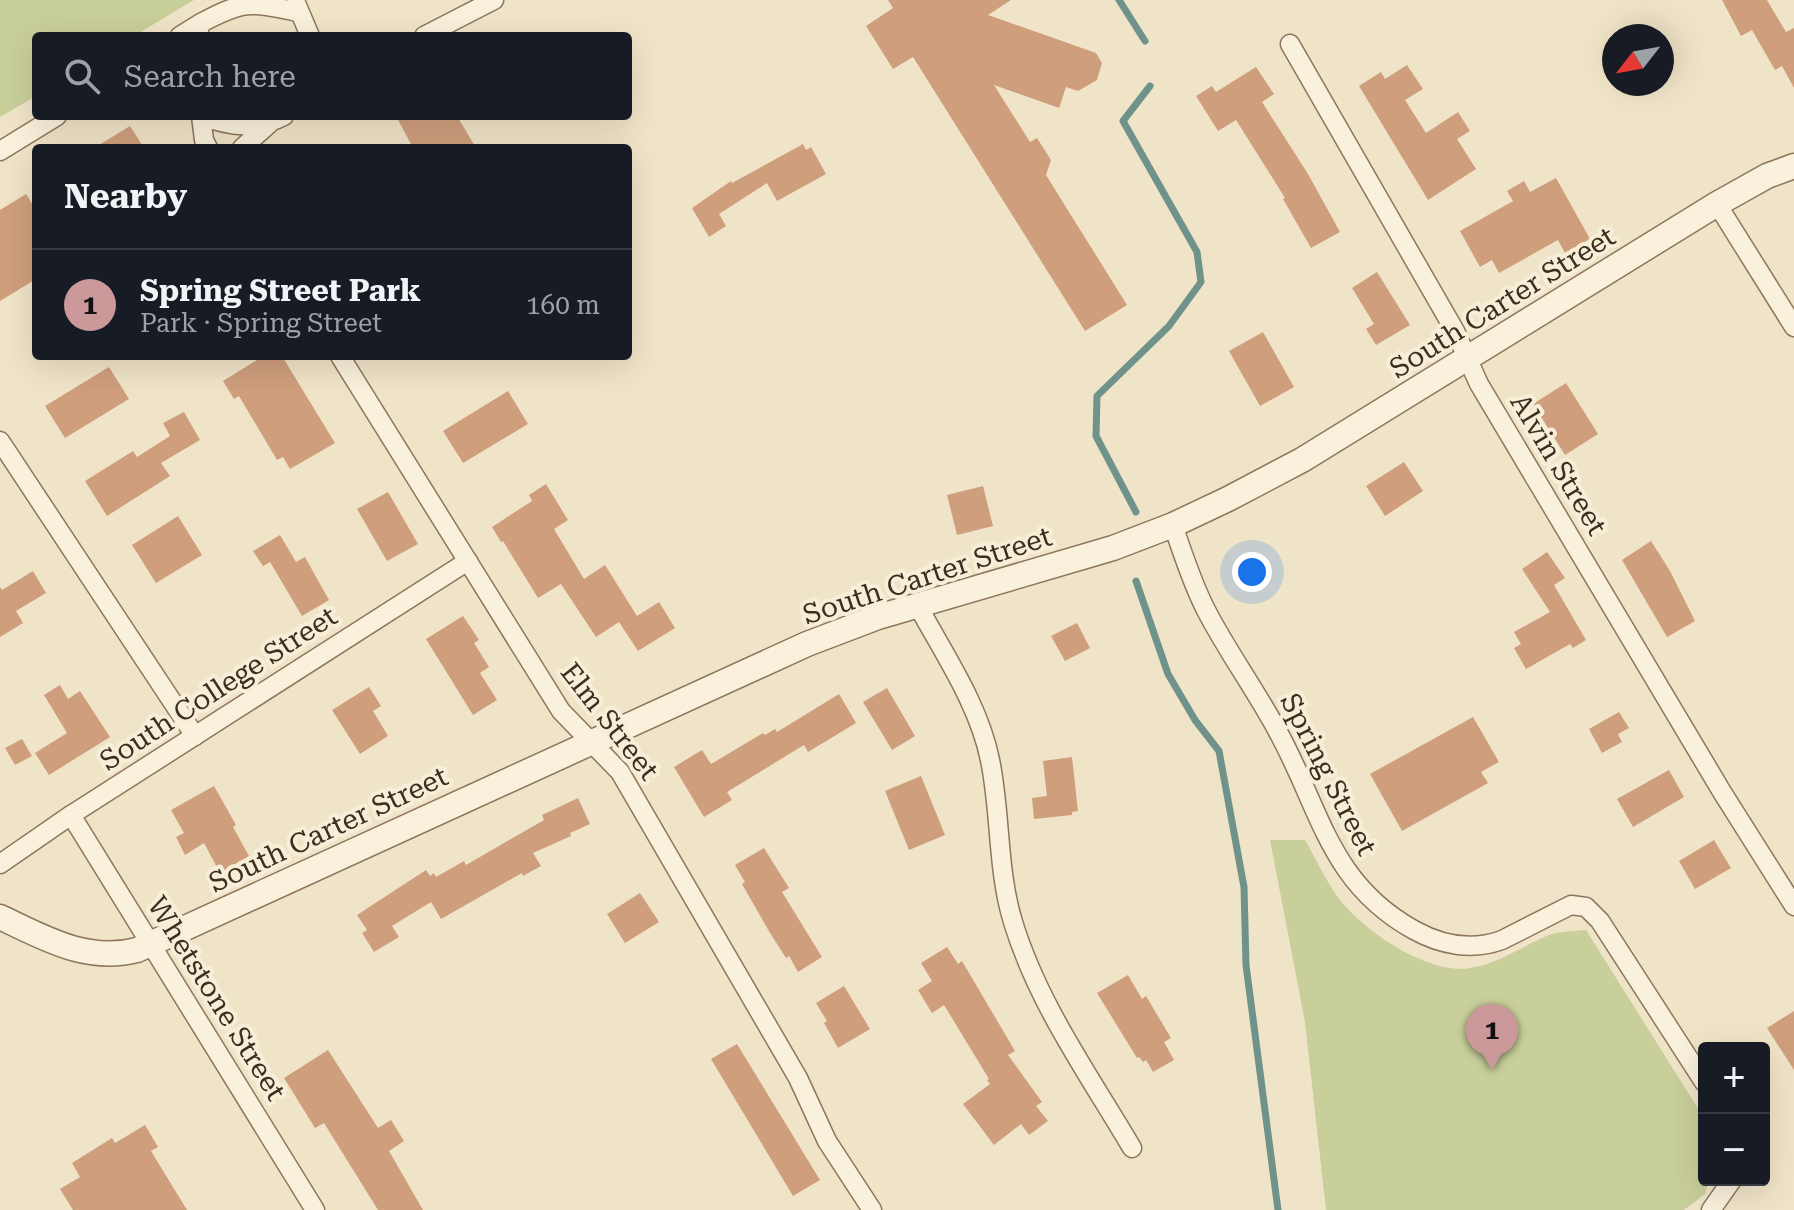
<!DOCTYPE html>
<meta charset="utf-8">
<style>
:root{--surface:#171b24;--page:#242831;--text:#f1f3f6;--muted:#9ea1a6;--line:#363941;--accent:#cc999b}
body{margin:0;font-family:"Roboto Serif",serif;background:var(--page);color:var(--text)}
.controls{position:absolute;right:24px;bottom:24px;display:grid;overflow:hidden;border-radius:8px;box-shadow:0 8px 32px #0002}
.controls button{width:72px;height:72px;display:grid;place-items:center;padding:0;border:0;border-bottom:2px solid var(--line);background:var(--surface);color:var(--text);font:40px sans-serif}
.compass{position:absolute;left:1602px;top:24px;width:72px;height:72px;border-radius:50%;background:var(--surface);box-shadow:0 8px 32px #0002;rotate:239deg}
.you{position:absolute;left:1252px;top:572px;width:28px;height:28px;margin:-20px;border:6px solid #fff;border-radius:50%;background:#1a73e8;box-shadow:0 0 0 12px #1a73e833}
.badge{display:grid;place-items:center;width:52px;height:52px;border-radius:50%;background:var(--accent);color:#111;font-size:26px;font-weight:700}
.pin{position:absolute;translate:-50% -66px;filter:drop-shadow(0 2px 4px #0008)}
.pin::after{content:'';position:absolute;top:42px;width:28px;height:24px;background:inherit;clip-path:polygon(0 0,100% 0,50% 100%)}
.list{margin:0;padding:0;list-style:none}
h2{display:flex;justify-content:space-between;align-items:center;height:104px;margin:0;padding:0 32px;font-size:34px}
h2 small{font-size:26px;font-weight:400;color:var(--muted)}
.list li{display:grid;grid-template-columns:52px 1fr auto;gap:24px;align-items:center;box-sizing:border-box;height:112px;padding:0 32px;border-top:2px solid var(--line)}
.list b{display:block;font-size:30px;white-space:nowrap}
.list p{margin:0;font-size:26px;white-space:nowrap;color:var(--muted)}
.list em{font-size:26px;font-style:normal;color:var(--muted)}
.icon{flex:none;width:44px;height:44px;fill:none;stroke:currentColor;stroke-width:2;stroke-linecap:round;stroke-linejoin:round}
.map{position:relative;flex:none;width:1794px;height:1210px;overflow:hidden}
.search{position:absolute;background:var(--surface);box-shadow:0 8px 32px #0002;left:32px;top:32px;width:600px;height:88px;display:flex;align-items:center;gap:20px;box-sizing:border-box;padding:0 28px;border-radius:8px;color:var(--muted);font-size:30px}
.panel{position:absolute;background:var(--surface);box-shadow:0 8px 32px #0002;left:32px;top:144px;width:600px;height:216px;border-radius:8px}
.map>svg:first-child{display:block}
.green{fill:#c9cf9b}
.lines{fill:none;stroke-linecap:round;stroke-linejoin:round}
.stream{stroke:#6f938a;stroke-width:7}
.building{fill:#cf9f7d}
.minor-casing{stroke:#8d765c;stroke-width:21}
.tertiary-casing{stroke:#8d765c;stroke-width:27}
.minor{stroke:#faf1dc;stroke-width:18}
.tertiary{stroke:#faf1dc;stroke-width:24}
.labels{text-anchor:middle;stroke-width:8;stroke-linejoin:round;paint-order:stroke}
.street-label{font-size:28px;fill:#3d2e20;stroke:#f7eed8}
</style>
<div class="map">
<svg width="1794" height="1210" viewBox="0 0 1794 1210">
<rect width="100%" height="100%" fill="#f0e4c8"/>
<!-- green -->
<g class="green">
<path d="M0,0H194L134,36H36V96L0,117Z"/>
<path d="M1270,840H1305C1315,857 1324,877 1335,893C1357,927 1428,976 1470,968C1500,963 1522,946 1549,935C1560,931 1574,931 1586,930L1704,1118V1180H1709L1705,1194L1684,1210H1326L1305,1022Z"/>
</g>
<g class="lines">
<!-- stream -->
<g class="stream">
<path d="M1119,0L1145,41"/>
<path d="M1136,512L1096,436L1097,396L1169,326L1201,282L1197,252L1123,121L1150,86"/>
<path d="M1136,581L1168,674L1195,720L1219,751L1244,887L1246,965L1278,1210"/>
</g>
</g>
<!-- building -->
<g class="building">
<path d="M888,0H1011L988,15L1096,53L1102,63L1097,80L1078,91L1066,87L1059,108L994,85L1030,142L1037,138L1051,160L1046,175L1127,305L1085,331L913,57L893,69L866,26L893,8Z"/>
<path d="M1722,0H1767L1786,32L1794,28V88L1782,66L1775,70L1752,30L1741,36Z"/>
<path d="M1407,65L1423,89L1405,100L1426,133L1458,112L1470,131L1457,139L1476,169L1428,200L1359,86L1381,72L1385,79Z"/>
<path d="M1256,67L1274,94L1262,102L1308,174L1340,232L1311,248L1283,199L1285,198L1236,120L1218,131L1196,96L1212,86L1216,92Z"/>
<path d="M396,116H457L476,148H413Z"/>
<path d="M130,126L144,148H94Z"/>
<path d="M803,144L806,150L811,147L826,174L777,201L767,183L719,214L726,226L709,237L692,208L731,181L732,183Z"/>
<path d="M1556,178L1590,239L1565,253L1558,240L1499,273L1492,260L1480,267L1460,231L1513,201L1507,191L1524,181L1530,192Z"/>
<path d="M26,194L36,210V279L0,301V210Z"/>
<path d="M1377,272L1410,325L1376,345L1366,329L1374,324L1352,288Z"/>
<path d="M1263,332L1294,387L1260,406L1229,351Z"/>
<path d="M263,356H282L335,443L290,469L283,457L277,460L239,396L234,399L223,381Z"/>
<path d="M109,367L129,399L65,438L45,406Z"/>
<path d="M1566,383L1598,434L1565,455L1533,404Z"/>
<path d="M508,391L528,424L463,463L443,431Z"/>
<path d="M184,412L200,440L161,463L170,476L107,516L85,481L133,451L137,457L170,436L163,423Z"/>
<path d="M1404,462L1423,491L1385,516L1366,486Z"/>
<path d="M546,484L568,520L554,529L584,579L605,565L637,616L659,602L675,628L638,651L619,622L596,637L561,584L538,598L503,541L501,542L492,527L532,501L529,495Z"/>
<path d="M983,486L993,526L957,535L947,495Z"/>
<path d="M388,492L418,544L387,561L357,509Z"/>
<path d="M178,516L202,555L156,583L132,545Z"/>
<path d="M280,535L296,562L305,557L329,600L302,616L270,562L263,566L253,551Z"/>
<path d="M1651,541L1670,571L1695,621L1667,637L1622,560Z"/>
<path d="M1547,552L1565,578L1554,585L1586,640L1573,648L1570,644L1526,669L1514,648L1521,644L1514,632L1550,612L1522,569Z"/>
<path d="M33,571L46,593L16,611L23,623L0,637V587L2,590Z"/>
<path d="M463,616L479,640L474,643L489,667L480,673L497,700L473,715L426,639Z"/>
<path d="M1077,623L1090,648L1065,661L1051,636Z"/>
<path d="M60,685L68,699L80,691L110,737L49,775L35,753L67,733L44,695Z"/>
<path d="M369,687L381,706L373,711L388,736L360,754L332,710Z"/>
<path d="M887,688L915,736L892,750L863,702Z"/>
<path d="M839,694L856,723L808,752L804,745L727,792L732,800L704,817L674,767L702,750L711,764L763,733L765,735L775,729L777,732Z"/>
<path d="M1619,712L1629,728L1618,734L1622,742L1602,753L1589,729Z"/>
<path d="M1473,717L1499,762L1481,772L1488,783L1402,831L1370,774Z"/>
<path d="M22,739L32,756L15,765L5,748Z"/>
<path d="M1072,757L1078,811L1072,812V815L1034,819L1032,798L1047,796L1043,761Z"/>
<path d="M1669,770L1684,797L1633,827L1617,799Z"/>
<path d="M921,776L945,835L909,850L885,791Z"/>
<path d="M214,786L236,825L233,827L249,856L220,873L204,843L185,855L176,837L184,833L171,810Z"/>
<path d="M578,798L590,824L570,833L571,836L533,853L541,866L523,876L522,873L441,919L431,902L392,926L399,937L374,952L362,933L367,930L357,915L426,870L430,876L434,873L436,877L464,861L466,865L544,820L542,815Z"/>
<path d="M1714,840L1731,868L1695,889L1679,861Z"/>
<path d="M764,848L789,888L782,892L822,957L798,972L789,956L786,958L770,933L742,884L745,882L735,865Z"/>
<path d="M640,893L659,922L625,943L607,914Z"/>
<path d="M947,947L958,964L962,961L1015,1051L1008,1055L1042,1102L1036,1106L1048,1121L1029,1135L1021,1124L994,1145L963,1104L990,1084L987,1080L989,1079L944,1005L932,1013L918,990L932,981L921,963Z"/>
<path d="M1128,975L1142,999L1146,996L1171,1038L1164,1042L1174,1060L1153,1072L1146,1060L1143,1062L1139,1057L1137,1058L1097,993Z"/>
<path d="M844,986L870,1029L838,1048L824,1023L827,1021L816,1003Z"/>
<path d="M1794,1011V1070L1767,1028Z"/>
<path d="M737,1044L820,1180L793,1196L711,1059Z"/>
<path d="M328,1050L378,1128L391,1120L404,1141L389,1151L423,1210H378L324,1123L315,1128L284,1078Z"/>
<path d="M145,1125L158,1147L151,1151L187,1210H73L60,1189L80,1177L72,1163L112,1138L115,1143Z"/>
</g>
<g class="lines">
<!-- minor casing -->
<g class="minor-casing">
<g id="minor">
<path d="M296,3L310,36"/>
<path d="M180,36L201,23"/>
<path d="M197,36L201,23C244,0 250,2 298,12"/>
<path d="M424,36L494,0"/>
<path d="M1290,44L1455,331L1479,384L1722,792L1794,906"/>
<path d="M201,116C230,126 255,131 284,116"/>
<path d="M201,116L204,140L208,148"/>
<path d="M242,148L269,124"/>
<path d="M0,151L57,116"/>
<path d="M1717,204L1794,327"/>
<path d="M340,356L561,711L620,772L798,1078L827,1141L872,1210"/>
<path d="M0,441L195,736"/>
<path d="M1173,525C1183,554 1192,583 1206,610C1227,651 1255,689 1277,730C1321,809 1328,882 1414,930C1441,945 1472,951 1502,940L1571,905L1586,907L1600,921L1704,1082"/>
<path d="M918,606C944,654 979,705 990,760C1001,813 997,870 1013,922C1038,1004 1089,1075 1132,1148"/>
<path d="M71,815L315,1210"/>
<path d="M0,864L71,815L468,561"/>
<path d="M1711,1210L1732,1180"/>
</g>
</g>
<!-- tertiary casing -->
<g class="tertiary-casing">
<path id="tertiary" d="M0,917C44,938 87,963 137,950L807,644L878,617L1113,548L1173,525L1228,499L1302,460L1717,204L1767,176L1794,166"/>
</g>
<!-- minor -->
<use href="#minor" class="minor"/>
<!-- tertiary -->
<use href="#tertiary" class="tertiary"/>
</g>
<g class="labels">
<!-- street labels -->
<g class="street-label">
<text transform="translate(1502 302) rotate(-32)" y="10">South Carter Street</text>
<text transform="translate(1559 464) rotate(59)" y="10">Alvin Street</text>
<text transform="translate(927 575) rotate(-18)" y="10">South Carter Street</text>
<text transform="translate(218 688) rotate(-33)" y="10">South College Street</text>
<text transform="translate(610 721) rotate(52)" y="10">Elm Street</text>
<text transform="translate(1329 774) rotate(63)" y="10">Spring Street</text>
<text transform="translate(328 829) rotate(-25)" y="10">South Carter Street</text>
<text transform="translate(217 998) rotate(58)" y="10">Whetstone Street</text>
</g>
</g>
</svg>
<div class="controls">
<button>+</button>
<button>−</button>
</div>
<svg class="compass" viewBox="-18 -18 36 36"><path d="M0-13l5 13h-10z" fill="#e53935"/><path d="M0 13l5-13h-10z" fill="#9ea1a6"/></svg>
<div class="you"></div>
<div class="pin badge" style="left:1492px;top:1070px">1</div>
<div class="search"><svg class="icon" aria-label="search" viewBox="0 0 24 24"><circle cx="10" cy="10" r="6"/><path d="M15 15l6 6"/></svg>Search here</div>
<section class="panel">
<h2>Nearby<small></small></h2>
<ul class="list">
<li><span class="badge">1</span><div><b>Spring Street Park</b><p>Park · Spring Street</p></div><em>160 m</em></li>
</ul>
</section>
</div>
